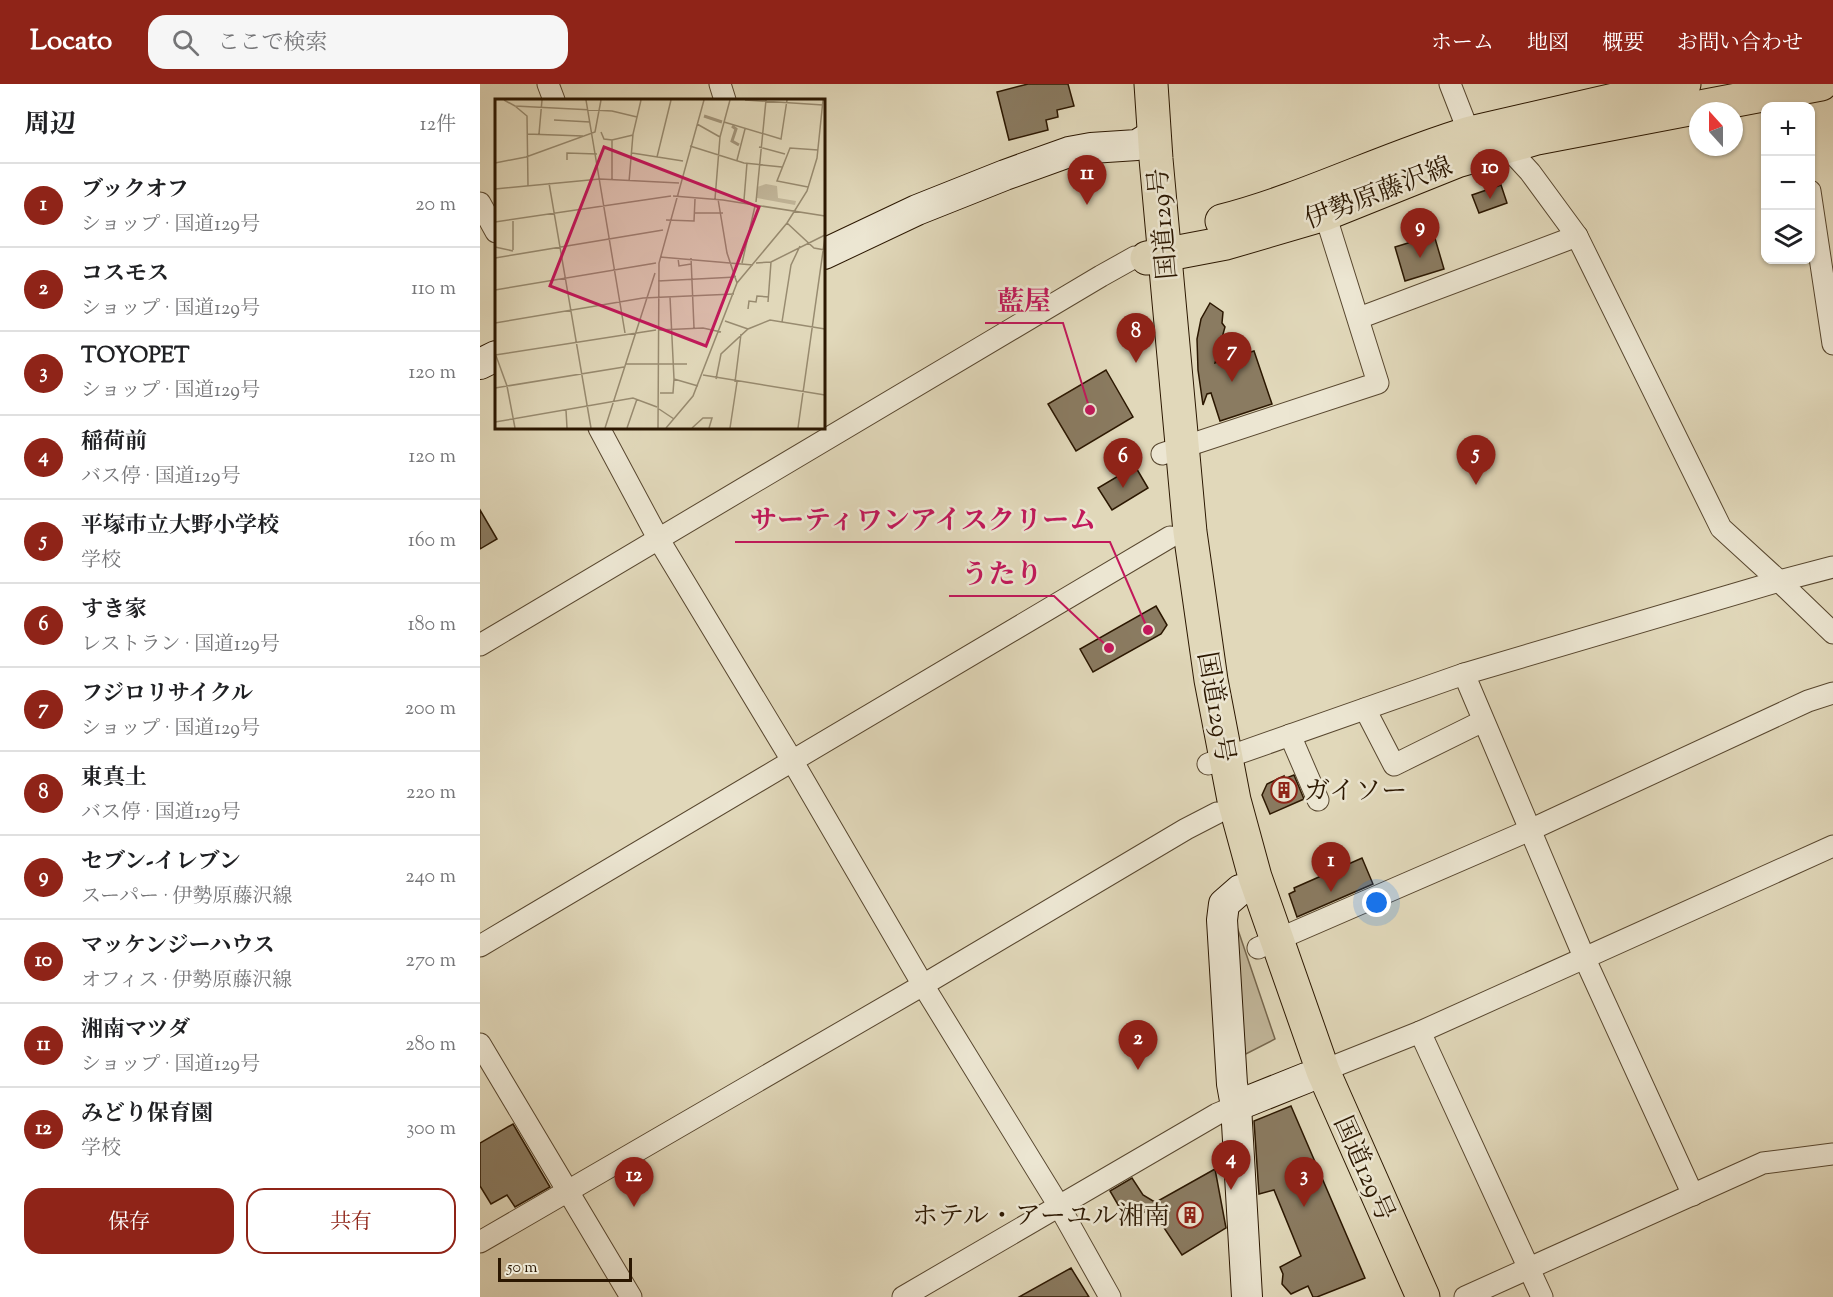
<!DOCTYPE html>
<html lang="ja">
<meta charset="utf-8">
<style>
:root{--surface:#fff;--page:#f6f6f6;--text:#202124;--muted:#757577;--line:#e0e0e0;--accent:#8f2418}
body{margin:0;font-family:"Sorts Mill Goudy","Noto Serif JP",serif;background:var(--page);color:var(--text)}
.controls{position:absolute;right:18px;top:18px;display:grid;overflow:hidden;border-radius:12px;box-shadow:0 2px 4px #0004}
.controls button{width:54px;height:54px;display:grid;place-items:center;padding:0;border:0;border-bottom:2px solid var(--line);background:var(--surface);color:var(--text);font:30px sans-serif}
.compass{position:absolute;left:1209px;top:18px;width:54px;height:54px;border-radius:50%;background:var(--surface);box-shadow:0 2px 4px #0004;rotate:339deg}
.scale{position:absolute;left:18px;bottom:15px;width:134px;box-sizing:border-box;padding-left:6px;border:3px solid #2b1701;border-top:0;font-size:16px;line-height:21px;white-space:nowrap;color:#2b1701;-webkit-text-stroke:4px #ece6d2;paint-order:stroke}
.you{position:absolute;left:897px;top:819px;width:21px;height:21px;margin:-15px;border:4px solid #fff;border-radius:50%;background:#1a73e8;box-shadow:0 0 0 9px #1a73e833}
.badge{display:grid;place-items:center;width:39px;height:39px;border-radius:50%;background:var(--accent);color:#fff;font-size:20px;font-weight:700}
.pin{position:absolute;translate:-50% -50px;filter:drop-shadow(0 2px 3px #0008)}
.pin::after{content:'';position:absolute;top:32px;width:21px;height:18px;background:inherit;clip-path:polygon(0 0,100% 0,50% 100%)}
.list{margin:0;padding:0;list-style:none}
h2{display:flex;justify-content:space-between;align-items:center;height:78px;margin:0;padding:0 24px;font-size:26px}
h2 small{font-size:20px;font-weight:400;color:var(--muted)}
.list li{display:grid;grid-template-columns:39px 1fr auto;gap:18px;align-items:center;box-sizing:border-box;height:84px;padding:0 24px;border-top:2px solid var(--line)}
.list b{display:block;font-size:22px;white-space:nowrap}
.list p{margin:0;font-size:20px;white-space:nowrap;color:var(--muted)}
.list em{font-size:20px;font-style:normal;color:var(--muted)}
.actions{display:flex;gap:12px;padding:18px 24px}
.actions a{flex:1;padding:14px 0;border:2px solid var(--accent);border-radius:18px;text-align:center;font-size:21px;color:var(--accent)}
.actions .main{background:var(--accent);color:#fff}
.icon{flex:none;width:33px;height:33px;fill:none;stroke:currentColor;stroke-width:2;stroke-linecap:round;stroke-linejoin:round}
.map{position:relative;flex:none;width:1353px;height:1213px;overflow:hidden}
header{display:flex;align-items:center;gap:36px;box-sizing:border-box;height:84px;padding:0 30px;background:var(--accent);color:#fff}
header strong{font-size:28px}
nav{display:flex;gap:33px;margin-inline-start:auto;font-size:21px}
.search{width:420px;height:54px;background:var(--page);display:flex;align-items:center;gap:15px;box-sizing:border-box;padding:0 21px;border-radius:18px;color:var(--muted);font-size:22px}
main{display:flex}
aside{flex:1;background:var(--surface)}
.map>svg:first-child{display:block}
.green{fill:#c2b79b;stroke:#76674e;stroke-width:1.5}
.building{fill:#8a7b61;stroke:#2b1701;stroke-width:1.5}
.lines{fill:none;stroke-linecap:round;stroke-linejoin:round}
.street-casing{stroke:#58472f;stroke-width:23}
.secondary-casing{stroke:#2b1701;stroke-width:32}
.primary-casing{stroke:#2b1701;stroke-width:35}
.highway-casing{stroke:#2b1701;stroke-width:35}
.street{stroke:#ece6d2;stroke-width:21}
.secondary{stroke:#ece6d2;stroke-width:30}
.primary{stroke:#e1d8ba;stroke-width:33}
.highway{stroke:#e1d8ba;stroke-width:33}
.labels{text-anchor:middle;stroke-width:5;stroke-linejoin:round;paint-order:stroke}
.street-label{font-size:26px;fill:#2b1701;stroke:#ece6d2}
.poi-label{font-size:26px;fill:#2b1701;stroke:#ece6d2;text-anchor:start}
.inset-river{fill:none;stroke:#a3967b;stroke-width:3}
.inset-road{fill:none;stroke:#988b70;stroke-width:1.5}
.view{fill:#c2185b;fill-opacity:0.15;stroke:#c2185b;stroke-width:3}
.inset-edge{fill:none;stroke:#2b1701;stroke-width:3}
.leader{fill:none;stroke:#c2185b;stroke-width:2}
.callout-dot{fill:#c2185b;stroke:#ece6d2;stroke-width:2}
.callout-label{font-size:27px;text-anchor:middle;font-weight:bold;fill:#c2185b;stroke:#ece6d2;stroke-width:5;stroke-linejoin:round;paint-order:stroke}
</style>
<header>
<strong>Locato</strong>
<div class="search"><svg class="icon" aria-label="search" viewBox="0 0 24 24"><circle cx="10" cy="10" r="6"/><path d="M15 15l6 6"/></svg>ここで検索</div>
<nav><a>ホーム</a><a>地図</a><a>概要</a><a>お問い合わせ</a></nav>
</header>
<main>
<aside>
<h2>周辺<small>12件</small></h2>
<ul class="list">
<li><span class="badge">1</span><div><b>ブックオフ</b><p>ショップ · 国道129号</p></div><em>20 m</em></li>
<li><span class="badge">2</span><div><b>コスモス</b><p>ショップ · 国道129号</p></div><em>110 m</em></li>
<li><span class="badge">3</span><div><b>TOYOPET</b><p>ショップ · 国道129号</p></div><em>120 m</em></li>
<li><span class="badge">4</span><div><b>稲荷前</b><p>バス停 · 国道129号</p></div><em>120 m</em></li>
<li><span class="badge">5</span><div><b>平塚市立大野小学校</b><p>学校</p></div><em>160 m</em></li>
<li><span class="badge">6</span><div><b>すき家</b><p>レストラン · 国道129号</p></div><em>180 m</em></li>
<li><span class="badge">7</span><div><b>フジロリサイクル</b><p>ショップ · 国道129号</p></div><em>200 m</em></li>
<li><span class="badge">8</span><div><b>東真土</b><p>バス停 · 国道129号</p></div><em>220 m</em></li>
<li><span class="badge">9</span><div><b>セブン-イレブン</b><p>スーパー · 伊勢原藤沢線</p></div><em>240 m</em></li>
<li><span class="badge">10</span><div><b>マッケンジーハウス</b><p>オフィス · 伊勢原藤沢線</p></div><em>270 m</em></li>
<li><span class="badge">11</span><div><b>湘南マツダ</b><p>ショップ · 国道129号</p></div><em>280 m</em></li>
<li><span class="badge">12</span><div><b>みどり保育園</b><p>学校</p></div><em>300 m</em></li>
</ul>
<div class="actions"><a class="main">保存</a><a>共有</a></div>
</aside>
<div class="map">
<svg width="1353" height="1213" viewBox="0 0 1353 1213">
<rect width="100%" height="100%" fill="#e1d8ba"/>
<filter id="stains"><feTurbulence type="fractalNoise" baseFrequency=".00333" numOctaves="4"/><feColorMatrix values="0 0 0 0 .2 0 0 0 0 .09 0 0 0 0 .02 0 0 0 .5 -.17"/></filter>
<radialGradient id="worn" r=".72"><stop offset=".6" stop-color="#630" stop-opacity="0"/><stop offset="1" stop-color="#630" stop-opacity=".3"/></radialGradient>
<!-- green -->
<path class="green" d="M756,840L795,955L756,975Z"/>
<!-- building -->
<g class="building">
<path d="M548,0H588L594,22L577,26L578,33L566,36L568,46L529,56L517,8Z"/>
<path d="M1021,101L1027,119L999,129L992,111Z"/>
<path d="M954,151L964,185L925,197L915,163Z"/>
<path d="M730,219L743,228L742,239L745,243L735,279L774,267L792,320L740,337L731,309L727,310L723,321L718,286L717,255L721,235Z"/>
<path d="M626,286L653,333L596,367L568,320Z"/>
<path d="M655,382L668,404L632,426L618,404Z"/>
<path d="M0,426L17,455L0,465Z"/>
<path d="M676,522L687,541L681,550L613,588L600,565Z"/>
<path d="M814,691L824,715L790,730L782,711L787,700L804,692V695Z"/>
<path d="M882,774L893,800L817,833L809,810L815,807L814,804Z"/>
<path d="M811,1022L885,1194L837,1213H833L828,1202L811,1210L802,1200L803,1190L800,1183L821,1172L794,1106L779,1110L774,1037Z"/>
<path d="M33,1040L70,1103L35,1123L27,1111L11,1120L0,1102V1059Z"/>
<path d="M735,1085L746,1144L702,1171L671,1124L648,1138L630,1107L652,1094L663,1111L673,1117H678Z"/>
<path d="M591,1184L609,1213H539Z"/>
</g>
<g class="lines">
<!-- street casing -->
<g class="street-casing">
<g id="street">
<path d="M68,0L74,16"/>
<path d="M240,0L245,16"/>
<path d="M970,0L993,59"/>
<path d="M1018,59L1026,62L1050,88L1097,152L1241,444L1299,497L1353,549"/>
<path d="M1330,107L1353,260"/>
<path d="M0,119L16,148"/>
<path d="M879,234L1097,152"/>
<path d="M119,344L179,456L313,678L443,901L579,1122L630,1213"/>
<path d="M682,370L898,299L845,130"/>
<path d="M0,561L621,192L655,173"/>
<path d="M984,590L1104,873L1213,1111"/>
<path d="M885,625L914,681L1003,637"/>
<path d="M810,651L838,716"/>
<path d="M728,680L984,590L1299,497L1353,483"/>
<path d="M0,862L690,453"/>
<path d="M778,864L1050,746L1328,617L1353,609"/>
<path d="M940,948L1062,1213"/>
<path d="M0,960L151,1213"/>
<path d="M832,991L940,948L1353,762"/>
<path d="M0,1158L443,901L706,745L737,729"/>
<path d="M423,1213L737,1030L756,1022"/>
<path d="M985,1213L1283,1079L1353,1070"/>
</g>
</g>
<!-- secondary casing -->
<g class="secondary-casing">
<g id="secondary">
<path d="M344,170L437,126L525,91L589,68L611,64L657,61L675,50"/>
<path d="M0,280L16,272"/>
<path d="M760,806L744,820L742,836L752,1000L756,1022L767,1213"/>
<path d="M756,1022L826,994"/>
</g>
</g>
<!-- primary casing -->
<g class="primary-casing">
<g id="primary">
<path d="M742,137C827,115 906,74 990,49L1204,0"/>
<path d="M667,174L746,159L845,130L977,77L1057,54L1341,0"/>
</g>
</g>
<!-- highway casing -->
<g class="highway-casing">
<path id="highway" d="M671,0L676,75L710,448L731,596L754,716L775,793L843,987L943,1213"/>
</g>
<!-- street -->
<use href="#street" class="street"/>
<!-- secondary -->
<use href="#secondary" class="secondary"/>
<!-- primary -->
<use href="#primary" class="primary"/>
<!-- highway -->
<use href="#highway" class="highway"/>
</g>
<!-- icons -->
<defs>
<g id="building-ring" transform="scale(1.35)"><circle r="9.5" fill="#ece6d2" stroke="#8f2418" stroke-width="1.5"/><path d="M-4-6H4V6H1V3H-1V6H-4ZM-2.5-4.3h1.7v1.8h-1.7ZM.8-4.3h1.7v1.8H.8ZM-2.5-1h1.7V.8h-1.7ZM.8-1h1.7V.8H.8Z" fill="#8f2418"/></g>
</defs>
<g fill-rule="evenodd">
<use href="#building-ring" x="804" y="706"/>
<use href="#building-ring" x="710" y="1131"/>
</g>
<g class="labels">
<!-- street labels -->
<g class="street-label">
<text transform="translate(898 108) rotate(-21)" y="9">伊勢原藤沢線</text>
<text transform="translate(682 140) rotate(-95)" y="9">国道129号</text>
<text transform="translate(737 623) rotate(80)" y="9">国道129号</text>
<text transform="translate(885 1084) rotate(66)" y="9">国道129号</text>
</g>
<!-- poi labels -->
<g class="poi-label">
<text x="824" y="715">ガイソー</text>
<text x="690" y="1140" text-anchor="end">ホテル・アーユル湘南</text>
</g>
</g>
<!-- overview -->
<g transform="translate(15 15)">
<rect width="330" height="330" fill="#e1d8ba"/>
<path d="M271,85L282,87L283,99L301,102L300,106L262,99V88Z" fill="#c2b79b"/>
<path class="inset-river" d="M209,17L227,23M237,27L241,30L237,42L244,46"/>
<path class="inset-road" d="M9,1L20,7L117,12L142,18M91,1L130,234M250,1L328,6M20,7L32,17L33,87M59,21L95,23M229,23L286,40L292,1M202,25L225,38M106,33L109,40L117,41L138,36M32,35L88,37M44,35L47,1M117,41V80M195,47L249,64L287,68M264,48L290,55M137,54L188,62M162,58L176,1M72,61V54L102,55M242,61L250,30M0,64L31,58L100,33L106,1M134,83L138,35L146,1M54,84L96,329M313,88L282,82L295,49L323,51M0,90L105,80L184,84M178,97L228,101L330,117M220,100L225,38L235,1M223,100L232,154L242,184M249,101L252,64M261,103L271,1M199,114H228M171,121L199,122L200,100M0,123L176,97M292,124L319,149L330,151M0,148L18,152M18,151V122M165,158L258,166M0,159L168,131M183,159L184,167L196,165M196,159L199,229M247,164L260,107M261,164L276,163L330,136M163,182L241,178M0,191L161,164M273,203L276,163M253,210L254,202L261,203L262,197L274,198M230,222L253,230M287,223L296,166L305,147M0,224L148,199L239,195M164,231L208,229L226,233M0,254L12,287L20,329M0,256L161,231M130,265H192M208,276L330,296M179,280L203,287M221,280L226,255L253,230L275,221L330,230M240,283L246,235M0,289L129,268M165,294H178L179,280L175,198M164,310L179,320M71,311L72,329M0,323L138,299L162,308M110,329L160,174M132,329L142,300M163,329L164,164L209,1M171,329L198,297L242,184L292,124L312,92L322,59L328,1M197,329L208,319H217L214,329M235,329L242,283M303,329L330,138"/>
<path class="view" d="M109,48L264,108L211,247L55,187Z"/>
<rect width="330" height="330" class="inset-edge"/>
</g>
<!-- callouts -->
<path class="leader" d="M610 326L583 239H505M668 546L630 458H255M629 564L574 512H469"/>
<g class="callout-dot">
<circle cx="610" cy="326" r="6"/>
<circle cx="668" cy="546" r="6"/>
<circle cx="629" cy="564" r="6"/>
</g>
<g class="callout-label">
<text x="544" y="226">藍屋</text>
<text x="443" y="445">サーティワンアイスクリーム</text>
<text x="522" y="499">うたり</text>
</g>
<rect width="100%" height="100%" filter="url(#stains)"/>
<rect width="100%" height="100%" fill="url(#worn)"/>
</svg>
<div class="controls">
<button>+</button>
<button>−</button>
<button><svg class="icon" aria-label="layers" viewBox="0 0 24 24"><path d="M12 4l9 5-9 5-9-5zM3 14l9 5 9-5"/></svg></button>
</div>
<svg class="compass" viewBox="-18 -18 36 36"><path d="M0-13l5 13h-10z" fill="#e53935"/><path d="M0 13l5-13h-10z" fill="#757577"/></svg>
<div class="scale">50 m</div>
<div class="you"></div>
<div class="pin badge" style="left:851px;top:808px">1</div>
<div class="pin badge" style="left:658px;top:986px">2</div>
<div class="pin badge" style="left:824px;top:1123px">3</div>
<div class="pin badge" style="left:751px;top:1106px">4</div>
<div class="pin badge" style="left:996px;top:401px">5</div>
<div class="pin badge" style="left:643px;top:404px">6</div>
<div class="pin badge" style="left:752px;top:298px">7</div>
<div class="pin badge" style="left:656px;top:279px">8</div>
<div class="pin badge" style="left:940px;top:174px">9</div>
<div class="pin badge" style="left:1010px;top:115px">10</div>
<div class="pin badge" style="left:607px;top:121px">11</div>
<div class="pin badge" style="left:154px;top:1123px">12</div>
</div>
</main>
